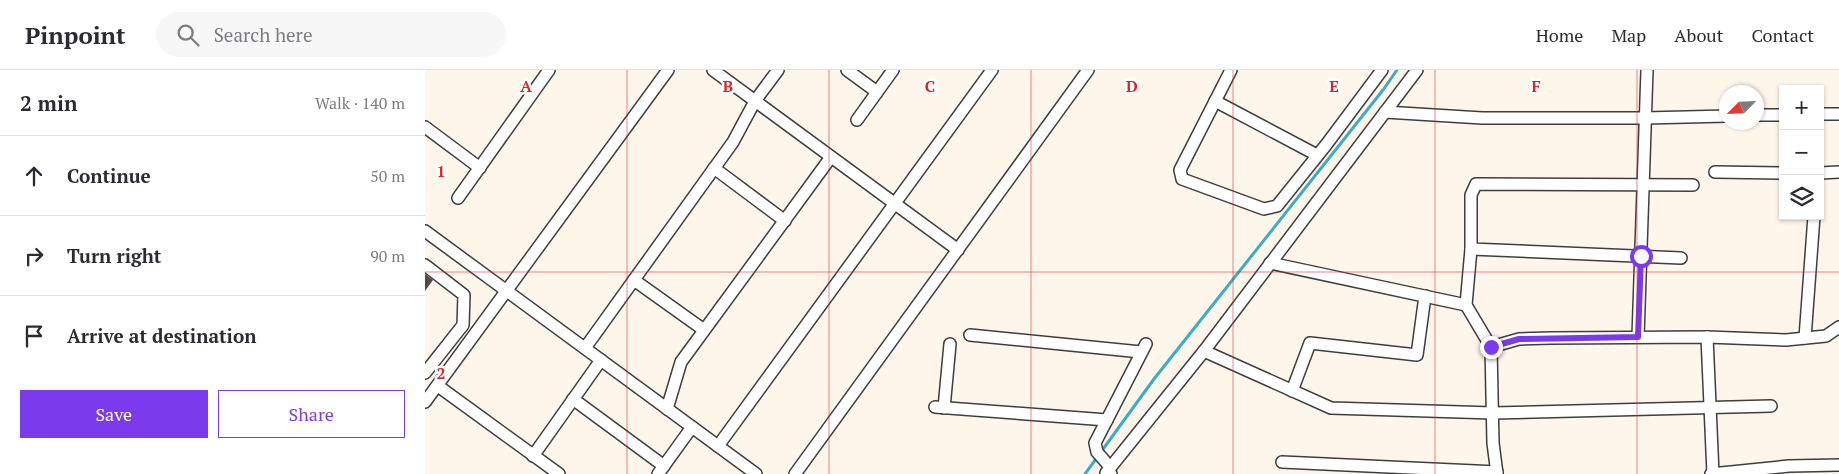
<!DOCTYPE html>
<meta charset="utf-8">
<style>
:root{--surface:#fff;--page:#f7f7f7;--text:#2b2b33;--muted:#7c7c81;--line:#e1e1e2;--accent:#7c3aed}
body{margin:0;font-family:"PT Serif",serif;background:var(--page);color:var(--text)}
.controls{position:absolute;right:15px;top:15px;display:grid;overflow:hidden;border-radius:0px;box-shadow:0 1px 4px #0004}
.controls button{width:45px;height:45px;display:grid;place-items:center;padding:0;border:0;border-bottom:1px solid var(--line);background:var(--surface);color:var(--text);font:25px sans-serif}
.compass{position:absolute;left:1294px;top:15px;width:45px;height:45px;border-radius:50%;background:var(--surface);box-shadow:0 1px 4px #0004;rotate:246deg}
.stop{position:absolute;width:15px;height:15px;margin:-11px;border:4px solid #7c3aed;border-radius:50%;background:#fff}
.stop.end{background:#7c3aed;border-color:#fff;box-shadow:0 1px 5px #0008}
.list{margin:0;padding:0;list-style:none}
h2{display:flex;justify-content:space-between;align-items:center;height:65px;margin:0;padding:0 20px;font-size:21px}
h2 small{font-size:16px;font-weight:400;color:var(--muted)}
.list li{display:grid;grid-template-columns:32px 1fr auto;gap:15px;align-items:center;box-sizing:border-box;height:80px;padding:0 20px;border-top:1px solid var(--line)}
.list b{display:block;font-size:19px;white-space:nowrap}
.list em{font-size:16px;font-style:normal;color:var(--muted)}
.actions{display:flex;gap:10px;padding:15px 20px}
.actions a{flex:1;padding:11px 0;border:1px solid var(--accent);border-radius:0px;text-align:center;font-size:18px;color:var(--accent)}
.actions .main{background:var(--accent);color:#fff}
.icon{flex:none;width:28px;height:28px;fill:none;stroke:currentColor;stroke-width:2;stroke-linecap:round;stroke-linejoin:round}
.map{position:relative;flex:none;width:1414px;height:404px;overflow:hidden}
header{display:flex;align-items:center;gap:30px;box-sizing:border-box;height:70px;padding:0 25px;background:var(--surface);border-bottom:1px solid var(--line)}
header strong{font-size:24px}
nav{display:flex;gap:28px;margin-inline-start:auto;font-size:18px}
.search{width:350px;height:45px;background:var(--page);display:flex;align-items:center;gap:12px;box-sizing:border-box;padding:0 18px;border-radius:28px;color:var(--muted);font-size:19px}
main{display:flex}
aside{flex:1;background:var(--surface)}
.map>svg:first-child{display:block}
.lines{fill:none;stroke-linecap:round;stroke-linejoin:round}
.stream{stroke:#3dacc6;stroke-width:3}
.building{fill:#534a48}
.street-casing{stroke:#3e3e3e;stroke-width:14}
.street{stroke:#fff;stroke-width:11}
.route{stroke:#7c3aed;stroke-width:6}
.grid{fill:none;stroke:#d62828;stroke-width:1;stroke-opacity:0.55}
.grid-label{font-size:16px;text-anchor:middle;font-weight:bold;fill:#d62828;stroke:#fff;stroke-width:5;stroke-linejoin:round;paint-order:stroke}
</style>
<header>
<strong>Pinpoint</strong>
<div class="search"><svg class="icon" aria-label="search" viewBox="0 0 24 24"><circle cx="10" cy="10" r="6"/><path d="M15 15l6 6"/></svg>Search here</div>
<nav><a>Home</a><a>Map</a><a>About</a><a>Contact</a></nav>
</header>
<main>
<aside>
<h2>2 min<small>Walk · 140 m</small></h2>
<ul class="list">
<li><svg class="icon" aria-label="ahead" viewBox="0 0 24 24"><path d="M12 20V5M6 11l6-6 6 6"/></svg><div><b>Continue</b></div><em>50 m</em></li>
<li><svg class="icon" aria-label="right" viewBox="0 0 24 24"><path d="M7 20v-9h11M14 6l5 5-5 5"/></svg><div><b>Turn right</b></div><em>90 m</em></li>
<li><svg class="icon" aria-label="arrive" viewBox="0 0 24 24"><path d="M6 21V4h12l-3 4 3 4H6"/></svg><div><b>Arrive at destination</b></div></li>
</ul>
<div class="actions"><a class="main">Save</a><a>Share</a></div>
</aside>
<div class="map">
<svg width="1414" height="404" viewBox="0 0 1414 404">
<rect width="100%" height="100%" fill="#fef6eb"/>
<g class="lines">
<!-- stream -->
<path class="stream" d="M660,404L729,309L958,20L972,0"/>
</g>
<!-- building -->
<path class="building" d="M0,204L8,210L0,221Z"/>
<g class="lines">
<!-- street casing -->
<g class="street-casing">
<g id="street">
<path d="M288,0L533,180"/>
<path d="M422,0L452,22"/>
<path d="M806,0L755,100L757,109L839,139L852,136L901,75L957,0"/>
<path d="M790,31L892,85"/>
<path d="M960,42L1057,48H1220L1302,46"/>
<path d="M1395,44H1414"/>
<path d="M1332,45H1358"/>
<path d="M432,50L468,0"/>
<path d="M0,57L55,98"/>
<path d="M289,98L360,151"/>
<path d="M1290,102L1358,103"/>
<path d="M1395,103L1414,102"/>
<path d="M33,128L124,0"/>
<path d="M0,161L331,404"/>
<path d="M1046,179L1041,235L1066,277"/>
<path d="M1256,188L1046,179V125L1051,114L1268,115"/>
<path d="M845,193L1041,235"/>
<path d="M0,195L39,225L38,255L0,303"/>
<path d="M209,210L279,260"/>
<path d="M545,265L716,282"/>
<path d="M1213,267L1222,0"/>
<path d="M1282,267L1288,404"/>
<path d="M1380,268L1389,146"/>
<path d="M160,278L308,72L330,31L353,0"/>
<path d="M779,281L906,338L1068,343L1346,336"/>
<path d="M13,316L134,404"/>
<path d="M867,321L885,273L992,285L1000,226"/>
<path d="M148,329L239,396"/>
<path d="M0,332L243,0"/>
<path d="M510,337L682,350"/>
<path d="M519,338L525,274"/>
<path d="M242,339L256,292L406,87"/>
<path d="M293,376L567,0"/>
<path d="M108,386L176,290"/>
<path d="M857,392L1072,402"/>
<path d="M685,397L672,382L670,373L721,274"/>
<path d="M233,404L267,357"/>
<path d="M370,404L663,0"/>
<path d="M686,404L681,403L779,281L992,0"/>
<path d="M1072,404L1068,373L1066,277L1094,269L1126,268L1282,267L1361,270L1401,266L1414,257"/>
<path d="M1286,404L1364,396L1414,395"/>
</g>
</g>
<!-- street -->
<use href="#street" class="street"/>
</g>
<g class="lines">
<!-- route -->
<path class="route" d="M1066,277L1094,269L1213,267L1216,186"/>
</g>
<!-- grid -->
<path class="grid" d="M202,0V404M404,0V404M606,0V404M808,0V404M1010,0V404M1212,0V404M0,202H1414"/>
<g class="grid-label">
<text x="101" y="22">A</text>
<text x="303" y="22">B</text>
<text x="505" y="22">C</text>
<text x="707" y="22">D</text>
<text x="909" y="22">E</text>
<text x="1111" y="22">F</text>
<text x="16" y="107">1</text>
<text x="16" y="309">2</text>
</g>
</svg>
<div class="controls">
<button>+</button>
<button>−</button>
<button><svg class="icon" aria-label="layers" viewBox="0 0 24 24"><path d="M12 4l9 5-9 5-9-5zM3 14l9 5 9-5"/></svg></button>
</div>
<svg class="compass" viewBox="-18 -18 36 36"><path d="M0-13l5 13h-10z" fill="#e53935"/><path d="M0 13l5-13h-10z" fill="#7c7c81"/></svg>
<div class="stop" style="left:1216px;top:186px"></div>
<div class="stop end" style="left:1066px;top:277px"></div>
</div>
</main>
